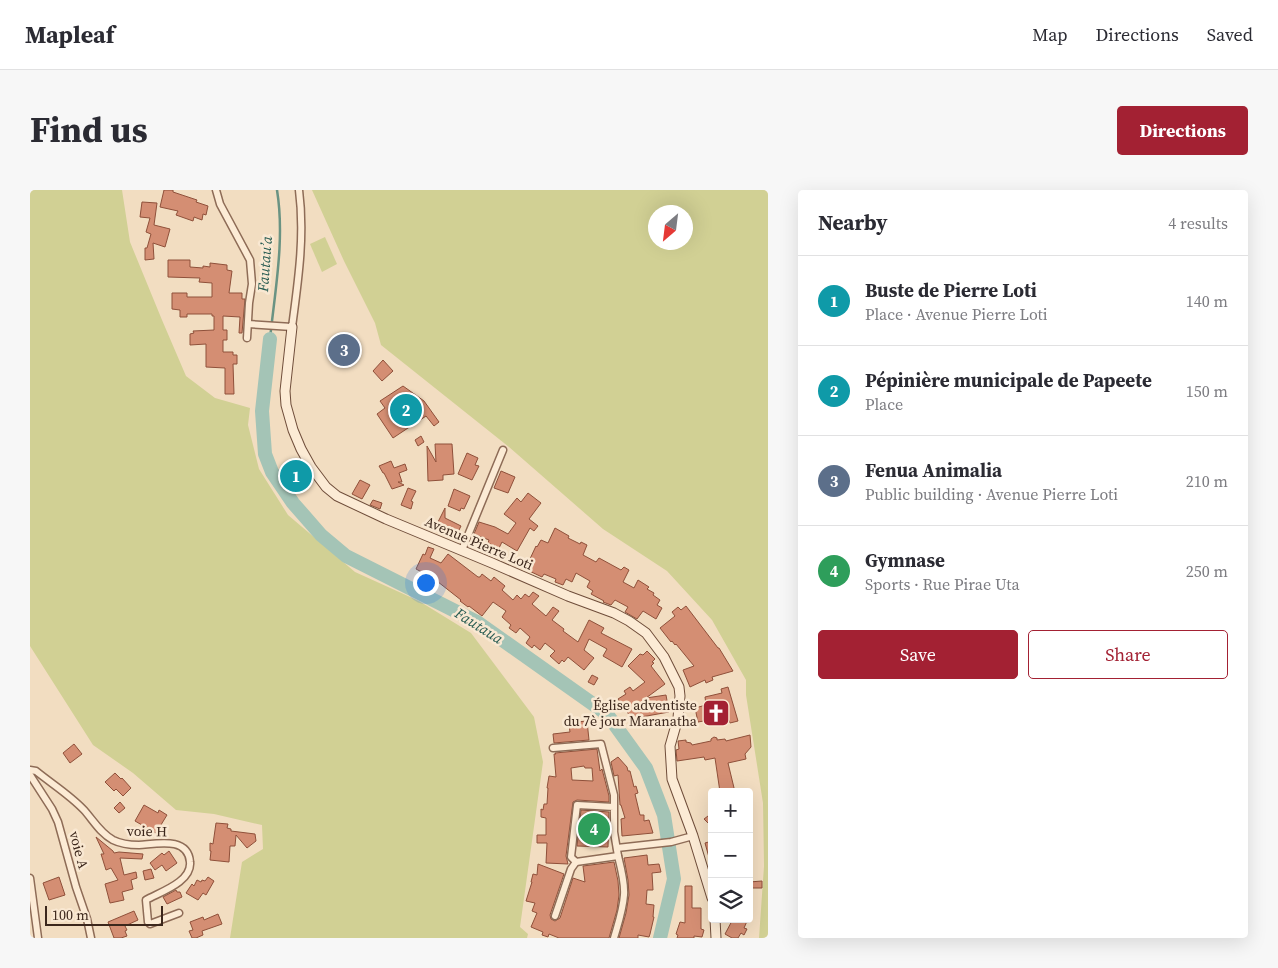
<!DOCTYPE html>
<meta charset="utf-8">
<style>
:root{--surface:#fff;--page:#f7f7f7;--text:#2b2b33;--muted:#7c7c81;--line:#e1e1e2;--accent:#a32133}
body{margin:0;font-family:"Source Serif 4",serif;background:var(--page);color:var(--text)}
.controls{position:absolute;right:15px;bottom:15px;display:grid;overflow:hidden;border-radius:5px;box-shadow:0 5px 20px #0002}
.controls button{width:45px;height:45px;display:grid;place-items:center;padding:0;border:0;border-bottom:1px solid var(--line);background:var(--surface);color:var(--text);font:25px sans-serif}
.compass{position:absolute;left:618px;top:15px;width:45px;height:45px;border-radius:50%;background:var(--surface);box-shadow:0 5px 20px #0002;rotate:208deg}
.scale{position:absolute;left:15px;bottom:12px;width:118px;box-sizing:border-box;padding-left:5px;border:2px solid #3c271c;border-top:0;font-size:14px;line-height:18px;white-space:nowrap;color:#3c271c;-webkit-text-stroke:4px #f9e8d2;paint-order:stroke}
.you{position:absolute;left:395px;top:392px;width:18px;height:18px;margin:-12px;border:4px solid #fff;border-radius:50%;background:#1a73e8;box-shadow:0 0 0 8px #1a73e833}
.badge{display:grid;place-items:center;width:32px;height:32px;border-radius:50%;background:var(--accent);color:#fff;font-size:16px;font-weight:700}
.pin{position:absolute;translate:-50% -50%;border:2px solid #fff;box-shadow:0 1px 5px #0006}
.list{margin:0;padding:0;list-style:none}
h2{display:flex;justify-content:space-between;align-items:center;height:65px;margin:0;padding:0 20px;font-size:21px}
h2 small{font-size:16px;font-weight:400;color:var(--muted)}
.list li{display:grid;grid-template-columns:32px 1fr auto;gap:15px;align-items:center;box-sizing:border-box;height:90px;padding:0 20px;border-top:1px solid var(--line)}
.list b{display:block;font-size:19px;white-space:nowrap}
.list p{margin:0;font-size:16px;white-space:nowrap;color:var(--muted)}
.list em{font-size:16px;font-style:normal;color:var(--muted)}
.actions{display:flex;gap:10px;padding:15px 20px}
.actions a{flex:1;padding:11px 0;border:1px solid var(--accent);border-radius:5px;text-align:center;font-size:18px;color:var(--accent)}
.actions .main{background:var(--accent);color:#fff}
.icon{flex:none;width:28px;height:28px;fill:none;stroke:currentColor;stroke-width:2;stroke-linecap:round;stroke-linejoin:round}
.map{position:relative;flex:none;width:738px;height:748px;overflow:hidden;border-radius:5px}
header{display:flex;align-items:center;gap:30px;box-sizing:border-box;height:70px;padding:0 25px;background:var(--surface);border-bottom:1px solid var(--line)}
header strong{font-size:24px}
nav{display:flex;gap:28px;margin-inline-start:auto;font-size:18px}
.intro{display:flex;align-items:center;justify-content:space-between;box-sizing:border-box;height:120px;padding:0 30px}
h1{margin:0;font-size:35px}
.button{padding:12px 22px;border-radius:5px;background:var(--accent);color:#fff;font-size:18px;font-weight:700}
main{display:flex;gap:30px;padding:0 30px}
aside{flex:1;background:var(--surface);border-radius:5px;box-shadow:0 5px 20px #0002}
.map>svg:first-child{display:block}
.green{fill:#d1d094;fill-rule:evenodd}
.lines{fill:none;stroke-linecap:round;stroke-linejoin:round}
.stream{stroke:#6a9383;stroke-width:2.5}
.river{stroke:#a4c4b6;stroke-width:14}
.building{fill:#d48e73;stroke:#8f503a;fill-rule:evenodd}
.street-casing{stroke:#8e6c57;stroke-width:9}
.secondary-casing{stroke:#6f4d3a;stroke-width:11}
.street{stroke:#fcebd5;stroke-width:6}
.secondary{stroke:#fcebd5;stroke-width:9}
.labels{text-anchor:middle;stroke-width:5;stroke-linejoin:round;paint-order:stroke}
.street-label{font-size:14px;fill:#3c271c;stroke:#f9e8d2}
.poi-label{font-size:14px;fill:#3c271c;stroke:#f9e8d2;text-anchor:end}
.water-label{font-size:15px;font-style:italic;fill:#2a5d53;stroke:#f9e8d2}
</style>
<header>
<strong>Mapleaf</strong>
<nav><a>Map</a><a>Directions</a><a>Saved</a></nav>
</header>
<div class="intro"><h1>Find us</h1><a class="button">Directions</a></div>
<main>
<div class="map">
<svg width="738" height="748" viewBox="0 0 738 748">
<rect width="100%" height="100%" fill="#f2ddc1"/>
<!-- green -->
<g class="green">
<path d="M0,0H92L100,52L132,130L156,186L185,208L220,218L218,235L229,279L258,325L325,382L389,411L441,443L504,527L513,572L490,737L498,744L497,748H200L212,672L233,659L232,635L184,624L146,620L103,583L63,555L0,456Z"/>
<path d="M282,0H738V748H729L734,676L733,613L716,505V490L682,430L637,381L573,339L479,257L351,155L345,133L314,71ZM626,22H656V52H626Z"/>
<path d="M295,47L307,74L292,82L280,54Z"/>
</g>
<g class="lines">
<!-- stream -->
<path class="stream" d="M240,149C245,100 255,49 247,0"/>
<!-- river -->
<path class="river" d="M240,149L232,221L235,264L242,282L263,313L291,345L316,366L447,432L577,524L616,578L634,625L644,689L630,748"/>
</g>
<!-- building -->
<g class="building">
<path d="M134,0H143V2L167,10L166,12L178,16L176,25L173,24L172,30L164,27L163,31L146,25L148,21L130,17Z"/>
<path d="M112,12L127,13L124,35L140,39L135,57L123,53L124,69L115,70V58H117L121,44L116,42L120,28L110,27Z"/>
<path d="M138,70H160V77L173,78V76L180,77V73L197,75V80L202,81L199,103H212V109H215L212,143H209L210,127L193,126V140H197V150H193V162H203V165H207V174H203L204,204H195V178L176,177V154L160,155V144L164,143L163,141L184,140V126H182V124H157V127H150V120L142,119V103H157V107H182V93L169,92L170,88L138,87Z"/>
<path d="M317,154L319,164L311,165L309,156Z"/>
<path d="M353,170L363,181L352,191L343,181Z"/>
<path d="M373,196L394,211L409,232L404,236L396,226L363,248L347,224L355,218L350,211Z"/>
<path d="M391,246L394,252L388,256L385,250Z"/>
<path d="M405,254H422L424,284L413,285V290L398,291L397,256L406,272Z"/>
<path d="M437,263L448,268L445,275L449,276L442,290L428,284Z"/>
<path d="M361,271L364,278L375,274L377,280L369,283L372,292H368L374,295L362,299L354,283H353L349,276Z"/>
<path d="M471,281L485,287L478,303L464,298Z"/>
<path d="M330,290L340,295L332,309L322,304Z"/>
<path d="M378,298L386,301L381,311L383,312L381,319L371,315Z"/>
<path d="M424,299L440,306L434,319L431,318L430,321L418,316Z"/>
<path d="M498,303L511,313L499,329L508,336L504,341L500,338L487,361L472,352L469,358L458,353L459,350L444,344L449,332L465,337L478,344L486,333L474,324L487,308L491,312Z"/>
<path d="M343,310L352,313L350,319L340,315Z"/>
<path d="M415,318V328L431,336L426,346L419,343L418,347L411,343L412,341L405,338Z"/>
<path d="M525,338L539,346L538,348L550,354L551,352L557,355L553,365L566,372L569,368L591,380L594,377L599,380L593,392L604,398L608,390L619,397L617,399L624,403L623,405L630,410L627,415L632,418L626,429L613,421L607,429L595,422L598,417L585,410L581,415L573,412L574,411L561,404L563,401L557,397L560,391L546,383L542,392L536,389L533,395L525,392L526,389L514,384L512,387L493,378L497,369L499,371L506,356L507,357L511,350L518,353Z"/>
<path d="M398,357L404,359L400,368L411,373L418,364L448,387H450L452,384L461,391L464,387L475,396L472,400L483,410L487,405L491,409L495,404L499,407L503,402L509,406L502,414L516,426L523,417L529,421L522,430L534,439L533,441L548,452L559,430L574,438L571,443L602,459L592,477L573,466L577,459L559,449L554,460L564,468L554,480L538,467L534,472L532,470L529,474L520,466L525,461L515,453L510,460L504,455L502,458L496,453L500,447L490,438L486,443L479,438L481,435L472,427L476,421L463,412L452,426L439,416L438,417L430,411L431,410L403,388L386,379L393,364L395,365Z"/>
<path d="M656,416L688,458H689L703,481L682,487L683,490L676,493L675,490L660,497L653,480L664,476L646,454L645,455L642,451L641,452L630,438L645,426L642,422L648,417L651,420Z"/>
<path d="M617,461L625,469L622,472L624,473L621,476L635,494L616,508L636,505L639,522L611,527L614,531L607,536L588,509L596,504L594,501L600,497L603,501L615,492L598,476L610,464L613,465Z"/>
<path d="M562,485L568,488L564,495L558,492Z"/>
<path d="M698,497L708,531L700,533L699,530L692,531L691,528L668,532L665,518L676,515L675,507L692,503L691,499Z"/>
<path d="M557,531L559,550L524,553L523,544L540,542L539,535L547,534V532Z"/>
<path d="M720,545L721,557L715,564L716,569L698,573L705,602H690L685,568L675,570L674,567L647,571L646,560L649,559L648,551L656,550V552L661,553L662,555L681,551V549L684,547L687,548V550L695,549L696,551Z"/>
<path d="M44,554L52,564L40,573L33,563Z"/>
<path d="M567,559L570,581L572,579L579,606V612L547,610L543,612L536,666L538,674L516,673L517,653H507V645H516V628L511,627V619L513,620L514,614H517L518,598H517L519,586L526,587L524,564H526L525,563ZM554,576L555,578H562L563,591L542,590L541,578Z"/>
<path d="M588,567L597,577L598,581H600L604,597L606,596L608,603L605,604L610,625H614V631L619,630L623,643L592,646L591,629L595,628L591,615H590L588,585L584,586L581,572Z"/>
<path d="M85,583L91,589L92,588L101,598L93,606L86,599L84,601L75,592Z"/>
<path d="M90,612L95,618L89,623L84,618Z"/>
<path d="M114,615L128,623L129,620L137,625L126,643L105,631Z"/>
<path d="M551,620L579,622L578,657L547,656Z"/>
<path d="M682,623V637L674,629Z"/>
<path d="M186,633L198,634L197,638L201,639V641L225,644L226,651L217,658L206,645L205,656H200L199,672L180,670L181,661H180V653L183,654Z"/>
<path d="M66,647L83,661L84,663L89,662L113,664L112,669L90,668L94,685L106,682L107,688L101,690L103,699L92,702L94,710L80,713L75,694L88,690L81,678L76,680L71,664H74Z"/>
<path d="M682,651V671H680L675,653Z"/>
<path d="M139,661L147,673L136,681L132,675L125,680L120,673L132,663L134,665Z"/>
<path d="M617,665L618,675L629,674L631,682L622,683L623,700H617L616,714L624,715L623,727H624L620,744L619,747L608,745V748H589L596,723L599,705L598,690L594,668Z"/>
<path d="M584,672L588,691L589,705L587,720L579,748H529L519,744L518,747L512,745L513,742L501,737L507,723L502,721L505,713L496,711L502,692H501L503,684L507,685L508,674L534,684L520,725L521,729L525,731L530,728L543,688L555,692L553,676Z"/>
<path d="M121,679L124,688L115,690L113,681Z"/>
<path d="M29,687L35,705L19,710L13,693Z"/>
<path d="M178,687L184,691L176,705L173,703L168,710L156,703L162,694L164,696L167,690L171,692L172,690L175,691Z"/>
<path d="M732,691V698H719V692Z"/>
<path d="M655,696H662V718H671V739L674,740L672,747L664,746V748H647L648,745L646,744L650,732L655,733Z"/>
<path d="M146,700L147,702H150L152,707L137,714L133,707Z"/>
<path d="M104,721L108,730L95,736L97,740L95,741L97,746L91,748H84L78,732Z"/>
<path d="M188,724L192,734L172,741L173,745L166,748H162L159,741L163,740L160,732L173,727L174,730Z"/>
<path d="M703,729H718L714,738L717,739L714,745L711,743L708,748H702L695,744Z"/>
</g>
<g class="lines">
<!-- street casing -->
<g class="street-casing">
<g id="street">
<path d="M186,0L190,14L220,70L222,94L219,113L217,148"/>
<path d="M218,134L262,137C268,92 275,46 269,0"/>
<path d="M432,360L473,260"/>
<path d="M523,558L571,554L584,605V642L588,666L546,672L541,667L547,615L584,617"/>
<path d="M0,580L6,581C22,594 40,605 54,620C63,630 70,643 83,650C91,654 100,655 109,655C126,654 158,646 160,672C162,692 130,702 116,710L118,732L120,734L149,723"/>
<path d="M0,585L22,619L28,632L46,697L57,729L61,748"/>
<path d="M587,658L641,652L663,646"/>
<path d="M0,688L8,748"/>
<path d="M525,726L541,679L546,672"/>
<path d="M584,748C588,734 593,720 594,705C595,693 591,678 588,666"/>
</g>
</g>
<!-- secondary casing -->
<g class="secondary-casing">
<g id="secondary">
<path d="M262,137L255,201L256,215L263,240L271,259L281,277L296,297L307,306L356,329L462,373L538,406L584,423L599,431L616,443L634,467L649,497L650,506L648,528L640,556L642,589L663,646L682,708"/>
<path d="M685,729L686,748"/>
</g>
</g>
<!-- street -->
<use href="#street" class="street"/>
<!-- secondary -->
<use href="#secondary" class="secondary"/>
</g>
<!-- icons -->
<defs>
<g id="church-square" transform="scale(1.4375)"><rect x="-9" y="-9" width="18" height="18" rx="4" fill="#a32133" stroke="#f9e8d2"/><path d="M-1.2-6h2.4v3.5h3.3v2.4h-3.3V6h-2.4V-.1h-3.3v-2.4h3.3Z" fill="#fff"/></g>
</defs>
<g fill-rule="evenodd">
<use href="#church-square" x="686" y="523"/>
</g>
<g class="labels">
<!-- street labels -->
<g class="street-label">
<text transform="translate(449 353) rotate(23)" y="5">Avenue Pierre Loti</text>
<text transform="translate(117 641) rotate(1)" y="5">voie H</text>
<text transform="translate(49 660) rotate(75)" y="5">voie A</text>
</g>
<!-- poi labels -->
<g class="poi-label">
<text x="667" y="520">Église adventiste<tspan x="667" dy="16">du 7è jour Maranatha</tspan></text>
</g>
<!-- water labels -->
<g class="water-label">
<text transform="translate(235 74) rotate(-86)" y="5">Fautau’a</text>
<text transform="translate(449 436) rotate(32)" y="5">Fautaua</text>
</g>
</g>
</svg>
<div class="controls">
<button>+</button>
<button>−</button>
<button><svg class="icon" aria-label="layers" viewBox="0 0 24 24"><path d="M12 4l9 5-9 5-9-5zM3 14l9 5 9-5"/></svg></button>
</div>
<svg class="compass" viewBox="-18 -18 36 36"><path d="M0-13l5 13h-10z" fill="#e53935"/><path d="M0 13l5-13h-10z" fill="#7c7c81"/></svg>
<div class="scale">100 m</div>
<div class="you"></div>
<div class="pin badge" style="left:266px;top:286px;background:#0f9aa8">1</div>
<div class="pin badge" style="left:376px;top:220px;background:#0f9aa8">2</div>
<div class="pin badge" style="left:314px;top:160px;background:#5c6f8a">3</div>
<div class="pin badge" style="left:564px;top:639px;background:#2e9e5b">4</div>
</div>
<aside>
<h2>Nearby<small>4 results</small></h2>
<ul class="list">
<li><span class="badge" style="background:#0f9aa8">1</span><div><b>Buste de Pierre Loti</b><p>Place · Avenue Pierre Loti</p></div><em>140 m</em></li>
<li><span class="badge" style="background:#0f9aa8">2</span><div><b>Pépinière municipale de Papeete</b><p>Place</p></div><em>150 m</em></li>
<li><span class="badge" style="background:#5c6f8a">3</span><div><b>Fenua Animalia</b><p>Public building · Avenue Pierre Loti</p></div><em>210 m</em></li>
<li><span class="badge" style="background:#2e9e5b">4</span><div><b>Gymnase</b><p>Sports · Rue Pirae Uta</p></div><em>250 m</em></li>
</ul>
<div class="actions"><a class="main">Save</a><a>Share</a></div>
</aside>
</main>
